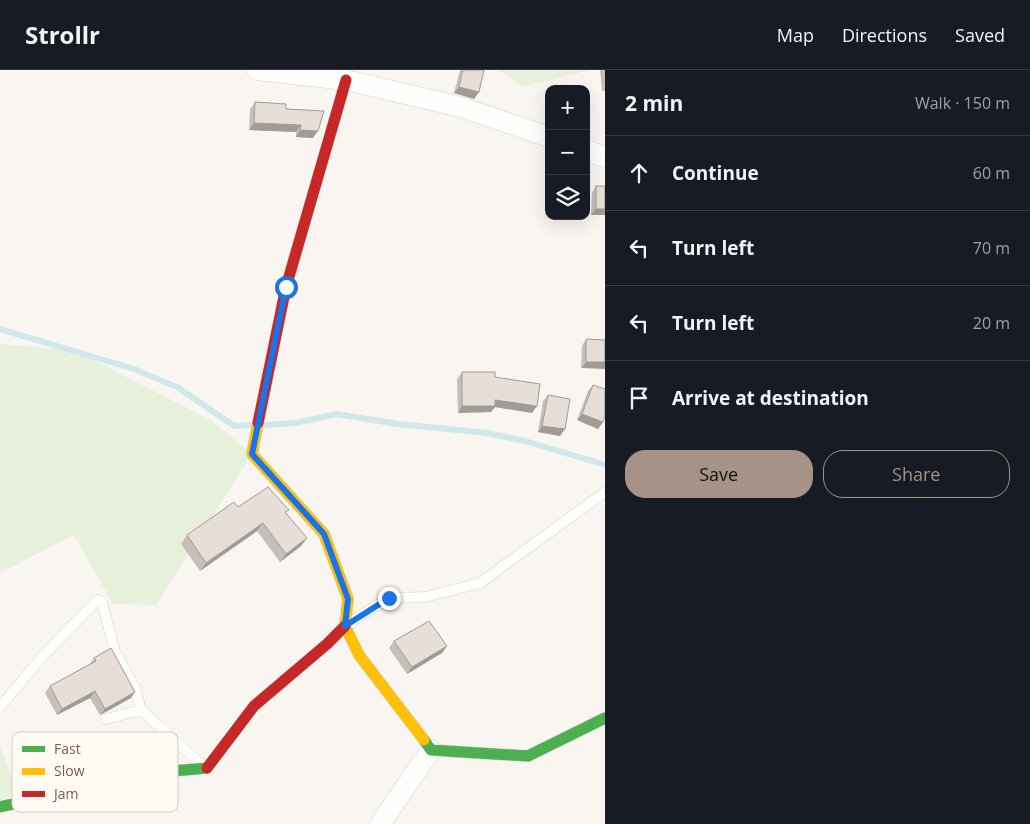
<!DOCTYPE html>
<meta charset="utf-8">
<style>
:root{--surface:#171b24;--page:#20242c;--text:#f1f3f6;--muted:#9ea1a6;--line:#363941;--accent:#a69286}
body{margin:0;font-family:"Open Sans",sans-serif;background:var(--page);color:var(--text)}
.controls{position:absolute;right:15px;top:15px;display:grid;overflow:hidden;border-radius:10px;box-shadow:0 5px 20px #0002}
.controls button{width:45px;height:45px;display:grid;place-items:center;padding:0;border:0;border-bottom:1px solid var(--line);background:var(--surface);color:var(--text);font:25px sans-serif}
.stop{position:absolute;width:15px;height:15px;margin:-11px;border:4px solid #1a73e8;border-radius:50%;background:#fff}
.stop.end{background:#1a73e8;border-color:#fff;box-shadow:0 1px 5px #0008}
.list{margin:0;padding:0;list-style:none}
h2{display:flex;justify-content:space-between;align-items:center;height:65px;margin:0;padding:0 20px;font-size:21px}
h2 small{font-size:16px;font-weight:400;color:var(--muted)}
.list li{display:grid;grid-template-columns:32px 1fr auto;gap:15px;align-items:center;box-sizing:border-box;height:75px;padding:0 20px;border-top:1px solid var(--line)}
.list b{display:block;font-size:19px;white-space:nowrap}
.list em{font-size:16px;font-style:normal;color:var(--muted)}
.actions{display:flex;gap:10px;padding:15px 20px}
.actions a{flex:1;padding:11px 0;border:1px solid var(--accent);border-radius:20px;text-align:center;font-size:18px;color:var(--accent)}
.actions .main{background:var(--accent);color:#111}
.icon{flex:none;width:28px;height:28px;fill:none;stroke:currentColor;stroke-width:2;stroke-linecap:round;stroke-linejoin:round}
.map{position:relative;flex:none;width:605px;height:754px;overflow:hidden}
header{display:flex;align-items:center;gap:30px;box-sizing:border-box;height:70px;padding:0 25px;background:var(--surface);border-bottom:1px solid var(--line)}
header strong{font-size:24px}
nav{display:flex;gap:28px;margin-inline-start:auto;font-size:18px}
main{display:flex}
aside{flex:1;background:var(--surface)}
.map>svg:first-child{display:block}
.green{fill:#e7f0db}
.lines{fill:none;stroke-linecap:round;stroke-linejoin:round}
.stream{stroke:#d0e8ea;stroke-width:6}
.lane-casing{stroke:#d7d1cb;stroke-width:11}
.street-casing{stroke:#d7d1cb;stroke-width:21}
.fast-casing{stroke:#d9d2cb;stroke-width:12}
.slow-casing{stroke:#d9d2cb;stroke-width:12}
.jam-casing{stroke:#d9d2cb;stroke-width:12}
.lane{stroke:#fefefd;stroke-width:10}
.street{stroke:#fefefd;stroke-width:20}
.fast{stroke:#4caf50;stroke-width:11}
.slow{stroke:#ffc107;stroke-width:11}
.jam{stroke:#c62828;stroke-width:11}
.wall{fill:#c6bfb9}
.shaded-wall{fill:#a19b96}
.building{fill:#e6ded7;stroke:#a19b96}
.route{stroke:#1a73e8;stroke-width:6}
.key{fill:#fffaf3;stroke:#d7cbc1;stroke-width:1}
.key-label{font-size:14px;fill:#7a5c4d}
</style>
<header>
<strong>Strollr</strong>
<nav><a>Map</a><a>Directions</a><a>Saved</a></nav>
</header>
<main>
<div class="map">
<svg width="605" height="754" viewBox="0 0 605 754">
<rect width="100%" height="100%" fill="#f9f5f0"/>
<!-- green -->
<g class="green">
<path d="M500,0H590L523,17Z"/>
<path d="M0,274L76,281L210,350L252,384L156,535L113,534L74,465L0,503Z"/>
<path d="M0,672L2,682L18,723L0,731Z"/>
</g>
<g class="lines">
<!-- stream -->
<g class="stream">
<path d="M0,259L134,299L179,318L234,356L252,355"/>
<path d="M265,355L296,353L336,344L398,354L487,363L525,371L605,395"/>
</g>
<!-- lane casing -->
<g class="lane-casing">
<g id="lane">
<path d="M349,553L389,528L425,527L480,513L605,422"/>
<path d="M0,637L42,587L97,530L102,532L115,582L135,618L141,640L201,694"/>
<path d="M106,649L141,640"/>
</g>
</g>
<!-- street casing -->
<g class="street-casing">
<g id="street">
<path d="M257,0L346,10L461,37L549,67"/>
<path d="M586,80L605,87"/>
<path d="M380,754L431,680"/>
</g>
</g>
<!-- fast casing -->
<g class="fast-casing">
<g id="fast">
<path d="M424,670L431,680L528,686L605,648"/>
<path d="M0,737L161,702L207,698"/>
</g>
</g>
<!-- slow casing -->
<g class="slow-casing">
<path id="slow" d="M258,353L252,384L324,464L348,529L345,556L359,585L424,670"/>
</g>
<!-- jam casing -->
<g class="jam-casing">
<g id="jam">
<path d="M258,353L286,217L346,10"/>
<path d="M207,698L254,636L327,574L345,556"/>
</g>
</g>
<!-- lane -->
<use href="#lane" class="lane"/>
<!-- street -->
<use href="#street" class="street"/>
<!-- fast -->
<use href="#fast" class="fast"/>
<!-- slow -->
<use href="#slow" class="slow"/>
<!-- jam -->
<use href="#jam" class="jam"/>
</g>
<!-- wall -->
<g class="wall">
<path d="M460,0H484L479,22L474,29L454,23Z"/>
<path d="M600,0H605V21H602Z"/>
<path d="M255,32L286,39L313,68L296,67V62L249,60L250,39Z"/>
<path d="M549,100V126H546V104Z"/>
<path d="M596,116H605V145H591L592,123Z"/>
<path d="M586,269L605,270L581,298L582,276Z"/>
<path d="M462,302L495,307L532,343L495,337L491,342L458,343L457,309Z"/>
<path d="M593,315L603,352L598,359L577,350L588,321Z"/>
<path d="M548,325L560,366L538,362L543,331Z"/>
<path d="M238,437L287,444L307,468L301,476L280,492L257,461L200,501L181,474L187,465Z"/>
<path d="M394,571L447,576L442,583L407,604L389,578Z"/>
<path d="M94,588L131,628L100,645L90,628L57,645L45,623L50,616L90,594Z"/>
</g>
<!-- shaded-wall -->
<g class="shaded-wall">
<path d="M459,17L479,22L474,29L454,23Z"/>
<path d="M254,53L301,55L296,62L249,60Z"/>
<path d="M300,60L318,61L313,68L296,67Z"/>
<path d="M596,139H605V145H591Z"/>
<path d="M586,292H605V299L581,298Z"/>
<path d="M495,330L537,336L532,343L495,337L491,342L458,343L462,336Z"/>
<path d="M582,344L603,352L598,359L577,350Z"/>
<path d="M542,356L565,359L560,366L538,362Z"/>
<path d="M263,453L257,461L200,501L206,493Z"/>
<path d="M307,468L301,476L280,492L286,484Z"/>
<path d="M447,576L442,583L407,604L412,597Z"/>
<path d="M95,621L90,628L57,645L62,639Z"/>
<path d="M135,622L131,628L100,645L105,639Z"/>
</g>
<!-- building -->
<g class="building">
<path d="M463,0H484L479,22L459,17Z"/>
<path d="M255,32L286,34V39L324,41L318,61L300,60L301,55L254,53Z"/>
<rect x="596" y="116" width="9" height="23"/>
<path d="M586,269L605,270V292H586Z"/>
<path d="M462,302H495V307L540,314L537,336L495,330V336H462Z"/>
<path d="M593,315L605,319V346L603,352L582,344Z"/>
<path d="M548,325L570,329L565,359L542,356Z"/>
<path d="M268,417L289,440L285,442L307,468L286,484L263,453L206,493L187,465L234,432L238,437Z"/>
<path d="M429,551L447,576L412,597L394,571Z"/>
<path d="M111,578L135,622L105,639L95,621L62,639L50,616L96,591L94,588Z"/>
</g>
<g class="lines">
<!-- route -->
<path class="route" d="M286,217L252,384L324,464L348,529L345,556L389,528"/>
</g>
<!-- legend -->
<rect x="12" y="662" width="166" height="80" rx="8" class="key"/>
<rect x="22" y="676" width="23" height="6" fill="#4caf50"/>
<rect x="22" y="698" width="23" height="7" fill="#ffc107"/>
<rect x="22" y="721" width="23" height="6" fill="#c62828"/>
<g class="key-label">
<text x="54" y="684">Fast</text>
<text x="54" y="706">Slow</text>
<text x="54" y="729">Jam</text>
</g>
</svg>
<div class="controls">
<button>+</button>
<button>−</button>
<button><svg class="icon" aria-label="layers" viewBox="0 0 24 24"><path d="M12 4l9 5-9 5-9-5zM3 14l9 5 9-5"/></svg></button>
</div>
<div class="stop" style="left:286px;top:217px"></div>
<div class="stop end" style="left:389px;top:528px"></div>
</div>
<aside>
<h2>2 min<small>Walk · 150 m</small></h2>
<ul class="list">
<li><svg class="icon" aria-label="ahead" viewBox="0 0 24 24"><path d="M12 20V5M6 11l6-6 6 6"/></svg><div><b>Continue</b></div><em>60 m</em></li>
<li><svg class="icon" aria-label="left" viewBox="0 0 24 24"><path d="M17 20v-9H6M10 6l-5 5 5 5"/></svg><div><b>Turn left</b></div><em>70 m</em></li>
<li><svg class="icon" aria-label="left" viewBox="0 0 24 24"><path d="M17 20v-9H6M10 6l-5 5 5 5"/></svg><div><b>Turn left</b></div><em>20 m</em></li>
<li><svg class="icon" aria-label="arrive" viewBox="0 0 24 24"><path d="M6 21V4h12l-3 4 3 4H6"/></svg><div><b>Arrive at destination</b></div></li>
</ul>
<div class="actions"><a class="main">Save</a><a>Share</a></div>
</aside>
</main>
